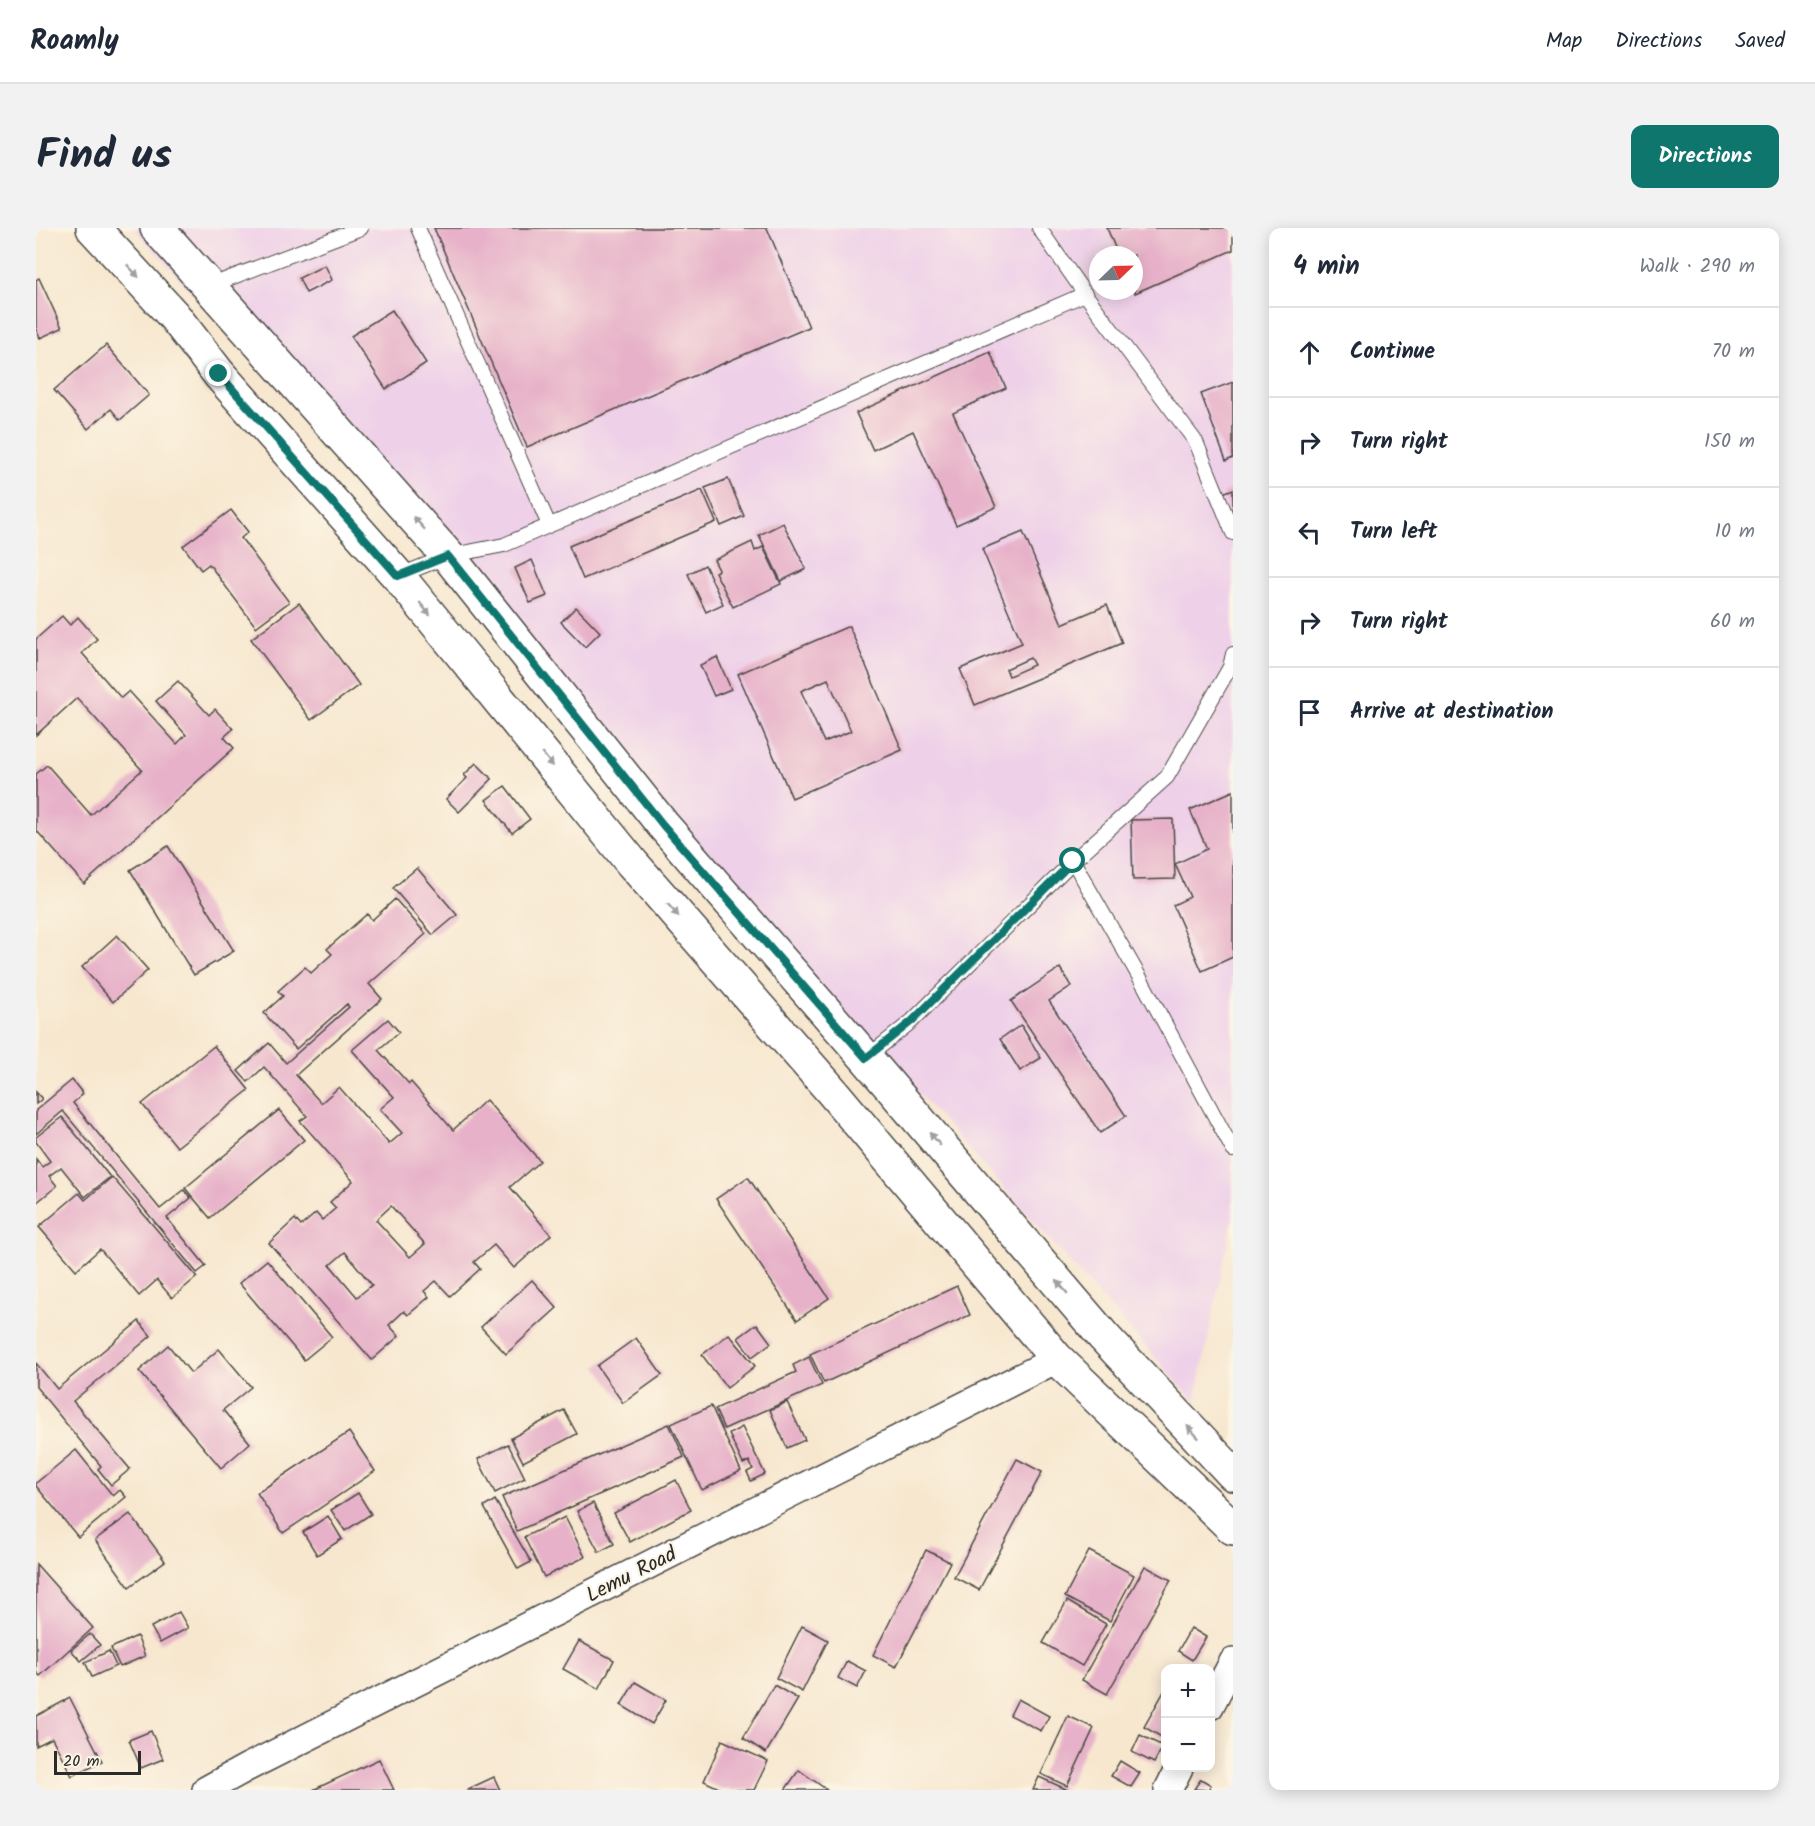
<!DOCTYPE html>
<meta charset="utf-8">
<style>
:root{--surface:#fff;--page:#f2f2f3;--text:#1f2937;--muted:#747a83;--line:#e0e1e3;--accent:#0f766e}
body{margin:0;font-family:Kalam,sans-serif;background:var(--page);color:var(--text)}
.controls{position:absolute;right:18px;bottom:18px;display:grid;overflow:hidden;border-radius:12px;box-shadow:0 3px 15px #0003}
.controls button{width:54px;height:54px;display:grid;place-items:center;padding:0;border:0;border-bottom:2px solid var(--line);background:var(--surface);color:var(--text);font:30px sans-serif}
.compass{position:absolute;left:1053px;top:18px;width:54px;height:54px;border-radius:50%;background:var(--surface);box-shadow:0 3px 15px #0003;rotate:67deg}
.scale{position:absolute;left:18px;bottom:15px;width:87px;box-sizing:border-box;padding-left:6px;border:3px solid #2b2b2b;border-top:0;font-size:16px;line-height:21px;white-space:nowrap;color:#2b2b2b;-webkit-text-stroke:4px #fcf5e5;paint-order:stroke}
.stop{position:absolute;width:18px;height:18px;margin:-14px;border:4px solid #0f766e;border-radius:50%;background:#fff}
.stop.end{background:#0f766e;border-color:#fff;box-shadow:0 2px 6px #0008}
.list{margin:0;padding:0;list-style:none}
h2{display:flex;justify-content:space-between;align-items:center;height:78px;margin:0;padding:0 24px;font-size:26px}
h2 small{font-size:20px;font-weight:400;color:var(--muted)}
.list li{display:grid;grid-template-columns:39px 1fr auto;gap:18px;align-items:center;box-sizing:border-box;height:90px;padding:0 24px;border-top:2px solid var(--line)}
.list b{display:block;font-size:22px;white-space:nowrap}
.list em{font-size:20px;font-style:normal;color:var(--muted)}
.icon{flex:none;width:33px;height:33px;fill:none;stroke:currentColor;stroke-width:2;stroke-linecap:round;stroke-linejoin:round}
.map{position:relative;flex:none;width:1197px;height:1562px;overflow:hidden;border-radius:12px}
header{display:flex;align-items:center;gap:36px;box-sizing:border-box;height:84px;padding:0 30px;background:var(--surface);border-bottom:2px solid var(--line)}
header strong{font-size:28px}
nav{display:flex;gap:33px;margin-inline-start:auto;font-size:21px}
.intro{display:flex;align-items:center;justify-content:space-between;box-sizing:border-box;height:144px;padding:0 36px}
h1{margin:0;font-size:42px}
.button{padding:15px 27px;border-radius:12px;background:var(--accent);color:#fff;font-size:21px;font-weight:700}
main{display:flex;gap:36px;padding:0 36px}
aside{flex:1;background:var(--surface);border-radius:12px;box-shadow:0 3px 15px #0003}
.map>svg:first-child{display:block}
.built{fill:#eed0e8;fill-rule:evenodd}
.building{fill:#e7b2c9;fill-rule:evenodd}
.lines{fill:none;stroke-linecap:round;stroke-linejoin:round}
.service-casing{stroke:#4a4744;stroke-width:16}
.minor-casing{stroke:#4a4744;stroke-width:30}
.tertiary-casing{stroke:#4a4744;stroke-width:36}
.service{stroke:#fff;stroke-width:14}
.minor{stroke:#fff;stroke-width:27}
.tertiary{stroke:#fff;stroke-width:33}
.oneway{fill:#a0a0a0}
.route{stroke:#0f766e;stroke-width:8}
.labels{text-anchor:middle;stroke-width:4.5;stroke-linejoin:round;paint-order:stroke}
.street-label{font-size:21px;fill:#2b2b2b;stroke:#fcf5e5}
</style>
<header>
<strong>Roamly</strong>
<nav><a>Map</a><a>Directions</a><a>Saved</a></nav>
</header>
<div class="intro"><h1>Find us</h1><a class="button">Directions</a></div>
<main>
<div class="map">
<svg width="1197" height="1562" viewBox="0 0 1197 1562">
<rect width="100%" height="100%" fill="#fcf5e5"/>
<filter id="ink" filterUnits="userSpaceOnUse"><feTurbulence type="fractalNoise" baseFrequency=".0167" numOctaves="2"/><feDisplacementMap in="SourceGraphic" scale="12" xChannelSelector="R" yChannelSelector="G"/><feConvolveMatrix kernelMatrix="1 2 1 2 8 2 1 2 1" color-interpolation-filters="sRGB"/></filter>
<filter id="wash" filterUnits="userSpaceOnUse"><feTurbulence type="fractalNoise" baseFrequency=".008" numOctaves="4" result="noise"/><feDisplacementMap in="SourceGraphic" scale="24" xChannelSelector="R" yChannelSelector="G"/><feGaussianBlur stdDeviation="1.35" result="paint"/><feColorMatrix in="noise" values="0 0 0 0 0 0 0 0 0 0 0 0 0 0 0 0 0 1.4 0 .05"/><feComposite in="paint" operator="in"/></filter>
<g filter="url(#wash)">
<rect width="100%" height="100%" fill="#f7e7cf"/>
<!-- built -->
<path class="built" d="M98,0H1197V990L1159,1174L816,791ZM1062,27H1098V63H1062Z"/>
<g id="blocks">
<!-- building -->
<g class="building">
<path d="M398,0H731L773,99L491,219Z"/>
<path d="M1071,0H1197V22L1099,65L1098,27H1082Z"/>
<path d="M289,37L296,52L270,65L263,50Z"/>
<path d="M3,50L26,100L4,110L0,101V52Z"/>
<path d="M356,82L390,135L350,161L315,108Z"/>
<path d="M70,117L113,167L84,192L75,181L52,201L18,162Z"/>
<path d="M954,124L970,160L917,185L960,279L920,297L877,203L837,222L820,185Z"/>
<path d="M1197,154V230L1190,233L1165,166Z"/>
<path d="M692,251L708,288L685,298L669,260Z"/>
<path d="M1197,261V290L1187,265Z"/>
<path d="M666,262L680,294L547,351L533,318Z"/>
<path d="M195,282L212,304L205,310L253,374L220,399L173,336L165,342L147,318Z"/>
<path d="M747,295L770,341L745,353L723,307Z"/>
<path d="M987,304L1026,396L1071,377L1086,415L939,477L924,441L986,415L946,321ZM994,430L998,437L973,448L970,441Z"/>
<path d="M716,314L719,323L727,319L745,356L697,379L679,344L683,342L678,332Z"/>
<path d="M496,332L511,368L494,375L479,340Z"/>
<path d="M669,337L687,376L670,384L652,346Z"/>
<path d="M263,375L323,457L275,492L215,411Z"/>
<path d="M540,379L564,404L549,419L525,394Z"/>
<path d="M26,388L34,397L42,389L61,411L46,425L85,470L93,463L141,516L150,507L120,473L142,453L173,487L179,481L197,501L188,509L198,520L48,656L0,602V546L11,537L55,587L106,542L41,470L0,507V411Z"/>
<path d="M813,398L866,522L756,570L702,446ZM792,451L815,503L788,514L765,463Z"/>
<path d="M681,429L695,461L678,468L664,437Z"/>
<path d="M440,535L456,551L423,584L410,571L431,550L428,547Z"/>
<path d="M469,558L494,591L476,605L450,572Z"/>
<path d="M1197,563V729L1166,743L1137,677L1154,669L1139,636L1171,621L1154,582Z"/>
<path d="M1137,591L1139,651L1097,652L1095,592Z"/>
<path d="M132,618L198,723L158,747L94,642Z"/>
<path d="M381,640L421,687L397,707L357,660Z"/>
<path d="M359,671L390,706L333,756L346,771L260,847L285,875L303,859L353,916L366,905L344,881L358,869L316,822L352,791L363,804L342,822L373,856L375,854L417,902L450,872L504,933L474,959L515,1007L478,1040L458,1017L438,1034L444,1041L414,1068L400,1053L388,1063L393,1069L372,1087L368,1083L353,1097L363,1108L336,1132L233,1015L259,991L265,998L280,985L286,992L300,980L294,974L317,953L264,893L271,888L228,839L212,854L202,843L233,815L250,835L313,779L311,776L260,821L228,785L247,768L242,763L269,739L275,745L296,726L291,721L331,686L336,692ZM355,978L389,1016L374,1029L340,992ZM309,1024L336,1057L321,1069L294,1037Z"/>
<path d="M81,707L112,742L77,774L46,739Z"/>
<path d="M1024,740L1035,758L1013,773L1090,888L1064,905L975,773Z"/>
<path d="M985,797L1005,830L984,843L964,811Z"/>
<path d="M178,818L213,862L141,919L106,876Z"/>
<path d="M36,852L47,866L37,875L124,981L148,962L155,970L131,990L170,1038L161,1045L27,883L0,906V882Z"/>
<path d="M0,864L6,871L0,876Z"/>
<path d="M243,882L268,912L174,990L149,960Z"/>
<path d="M26,889L74,949L49,969L25,939L13,948L21,958L0,975V931L6,939L14,933L0,914V909Z"/>
<path d="M76,949L161,1049L136,1070L121,1052L103,1068L64,1021L40,1042L3,999L43,965L49,972Z"/>
<path d="M712,949L793,1070L761,1092L680,971Z"/>
<path d="M231,1032L296,1109L268,1132L203,1055Z"/>
<path d="M496,1052L521,1080L470,1126L445,1099Z"/>
<path d="M921,1058L934,1087L788,1155L774,1126Z"/>
<path d="M103,1093L115,1108L37,1173L94,1241L75,1257L62,1241L65,1238L0,1159V1135L21,1161Z"/>
<path d="M721,1096L735,1115L716,1129L702,1110Z"/>
<path d="M693,1106L719,1138L691,1160L666,1127Z"/>
<path d="M600,1110L626,1147L587,1175L561,1138Z"/>
<path d="M132,1117L155,1145L183,1121L215,1159L187,1182L214,1215L185,1240L103,1143Z"/>
<path d="M773,1129L786,1157L688,1201L679,1181L760,1144L757,1137Z"/>
<path d="M751,1174L769,1212L751,1220L734,1182Z"/>
<path d="M675,1178L705,1243L666,1262L635,1196Z"/>
<path d="M528,1182L541,1206L487,1234L475,1210Z"/>
<path d="M633,1196L648,1229L481,1303L466,1269Z"/>
<path d="M706,1199L729,1246L715,1253L711,1244L717,1241L713,1233L707,1236L693,1206Z"/>
<path d="M313,1204L339,1243L247,1305L221,1265Z"/>
<path d="M472,1216L489,1250L459,1265L442,1231Z"/>
<path d="M40,1222L77,1268L84,1262L90,1269L42,1309L0,1258V1255Z"/>
<path d="M981,1231L1006,1244L943,1362L918,1349Z"/>
<path d="M640,1252L655,1282L594,1314L578,1285Z"/>
<path d="M322,1265L335,1286L309,1303L295,1282Z"/>
<path d="M459,1272L495,1334L482,1341L448,1279Z"/>
<path d="M557,1275L578,1316L563,1324L541,1283Z"/>
<path d="M94,1286L129,1333L93,1359L59,1312Z"/>
<path d="M292,1288L306,1311L281,1327L267,1304Z"/>
<path d="M529,1289L549,1329L508,1349L488,1309Z"/>
<path d="M890,1322L914,1334L860,1439L837,1427Z"/>
<path d="M1053,1323L1098,1347L1074,1393L1029,1369Z"/>
<path d="M0,1336L57,1400L4,1448L0,1444Z"/>
<path d="M1109,1338L1135,1352L1071,1466L1046,1452Z"/>
<path d="M1031,1373L1070,1396L1046,1438L1007,1415Z"/>
<path d="M143,1384L152,1400L124,1415L115,1399Z"/>
<path d="M766,1398L792,1412L766,1464L740,1450Z"/>
<path d="M1155,1400L1170,1409L1156,1432L1142,1423Z"/>
<path d="M54,1406L64,1417L45,1433L35,1422Z"/>
<path d="M101,1408L109,1428L84,1439L75,1420Z"/>
<path d="M543,1413L578,1432L563,1461L527,1441Z"/>
<path d="M73,1423L80,1438L56,1449L49,1434Z"/>
<path d="M811,1433L830,1443L821,1460L802,1450Z"/>
<path d="M599,1454L630,1472L616,1496L585,1477Z"/>
<path d="M738,1457L762,1471L730,1525L707,1510Z"/>
<path d="M1130,1460V1509L1129,1511L1108,1499Z"/>
<path d="M34,1470L66,1533L36,1548L16,1510L0,1518V1488Z"/>
<path d="M982,1471L1013,1488L1005,1503L974,1487Z"/>
<path d="M1032,1488L1058,1500L1031,1558L1005,1546Z"/>
<path d="M115,1503L127,1531L105,1540L93,1512Z"/>
<path d="M1104,1507L1127,1518L1118,1535L1096,1524Z"/>
<path d="M686,1512L732,1533L718,1562H687L668,1553Z"/>
<path d="M343,1531L358,1562H277Z"/>
<path d="M1084,1533L1104,1545L1095,1559L1075,1548Z"/>
<path d="M763,1542L791,1562H749Z"/>
<path d="M458,1549L464,1562H430Z"/>
<path d="M1003,1549L1032,1562H997Z"/>
<path d="M1165,1551L1175,1557L1172,1562L1158,1561Z"/>
</g>
</g>
</g>
<g filter="url(#ink)">
<use href="#blocks" fill-opacity="0" stroke="#4a4744" stroke-width="1.5"/>
<g class="lines">
<!-- service casing -->
<g class="service-casing">
<g id="service">
<path d="M382,0L513,297"/>
<path d="M1003,0L1049,66L1160,214L1197,305"/>
<path d="M173,58L325,0"/>
<path d="M362,348L412,328L468,317L1049,66"/>
<path d="M1037,633L1108,757L1197,922"/>
<path d="M830,830L876,793L1037,633L1131,549L1194,439L1197,426"/>
</g>
</g>
<!-- minor casing -->
<g class="minor-casing">
<g id="minor">
<path d="M1174,1478L1197,1434"/>
<path d="M170,1562L210,1540L1021,1131"/>
<path d="M1132,1562L1143,1540"/>
</g>
</g>
<!-- tertiary casing -->
<g class="tertiary-casing">
<g id="tertiary">
<path d="M57,0L138,88L183,146L362,348L596,635L794,861L1021,1131L1197,1300"/>
<path d="M121,0L412,328L627,597L830,830L1068,1109L1197,1246"/>
</g>
</g>
<!-- service -->
<use href="#service" class="service"/>
<!-- minor -->
<use href="#minor" class="minor"/>
<!-- tertiary -->
<use href="#tertiary" class="tertiary"/>
</g>
<!-- one-way arrows -->
<defs><path id="oneway-solid" d="M-6-.8H1V-3.2L6.5 0L1 3.2V.8H-6Z" transform="scale(1.5)"/></defs>
<g class="oneway">
<use href="#oneway-solid" transform="translate(97 43) rotate(47)"/>
<use href="#oneway-solid" transform="translate(383 295) rotate(-132)"/>
<use href="#oneway-solid" transform="translate(389 381) rotate(51)"/>
<use href="#oneway-solid" transform="translate(512 532) rotate(51)"/>
<use href="#oneway-solid" transform="translate(637 682) rotate(49)"/>
<use href="#oneway-solid" transform="translate(899 911) rotate(-130)"/>
<use href="#oneway-solid" transform="translate(1026 1059) rotate(-130)"/>
<use href="#oneway-solid" transform="translate(1157 1204) rotate(-133)"/>
</g>
</g>
<g class="lines" filter="url(#ink)">
<!-- route -->
<path class="route" d="M183,146L362,348L412,328L627,597L830,830L876,793L1037,633"/>
</g>
<g class="labels">
<!-- street labels -->
<g class="street-label">
<text transform="translate(595 1346) rotate(-27)" y="7">Lemu Road</text>
</g>
</g>
</svg>
<div class="controls">
<button>+</button>
<button>−</button>
</div>
<svg class="compass" viewBox="-18 -18 36 36"><path d="M0-13l5 13h-10z" fill="#e53935"/><path d="M0 13l5-13h-10z" fill="#747a83"/></svg>
<div class="scale">20 m</div>
<div class="stop" style="left:1037px;top:633px"></div>
<div class="stop end" style="left:183px;top:146px"></div>
</div>
<aside>
<h2>4 min<small>Walk · 290 m</small></h2>
<ul class="list">
<li><svg class="icon" aria-label="ahead" viewBox="0 0 24 24"><path d="M12 20V5M6 11l6-6 6 6"/></svg><div><b>Continue</b></div><em>70 m</em></li>
<li><svg class="icon" aria-label="right" viewBox="0 0 24 24"><path d="M7 20v-9h11M14 6l5 5-5 5"/></svg><div><b>Turn right</b></div><em>150 m</em></li>
<li><svg class="icon" aria-label="left" viewBox="0 0 24 24"><path d="M17 20v-9H6M10 6l-5 5 5 5"/></svg><div><b>Turn left</b></div><em>10 m</em></li>
<li><svg class="icon" aria-label="right" viewBox="0 0 24 24"><path d="M7 20v-9h11M14 6l5 5-5 5"/></svg><div><b>Turn right</b></div><em>60 m</em></li>
<li><svg class="icon" aria-label="arrive" viewBox="0 0 24 24"><path d="M6 21V4h12l-3 4 3 4H6"/></svg><div><b>Arrive at destination</b></div></li>
</ul>
</aside>
</main>
